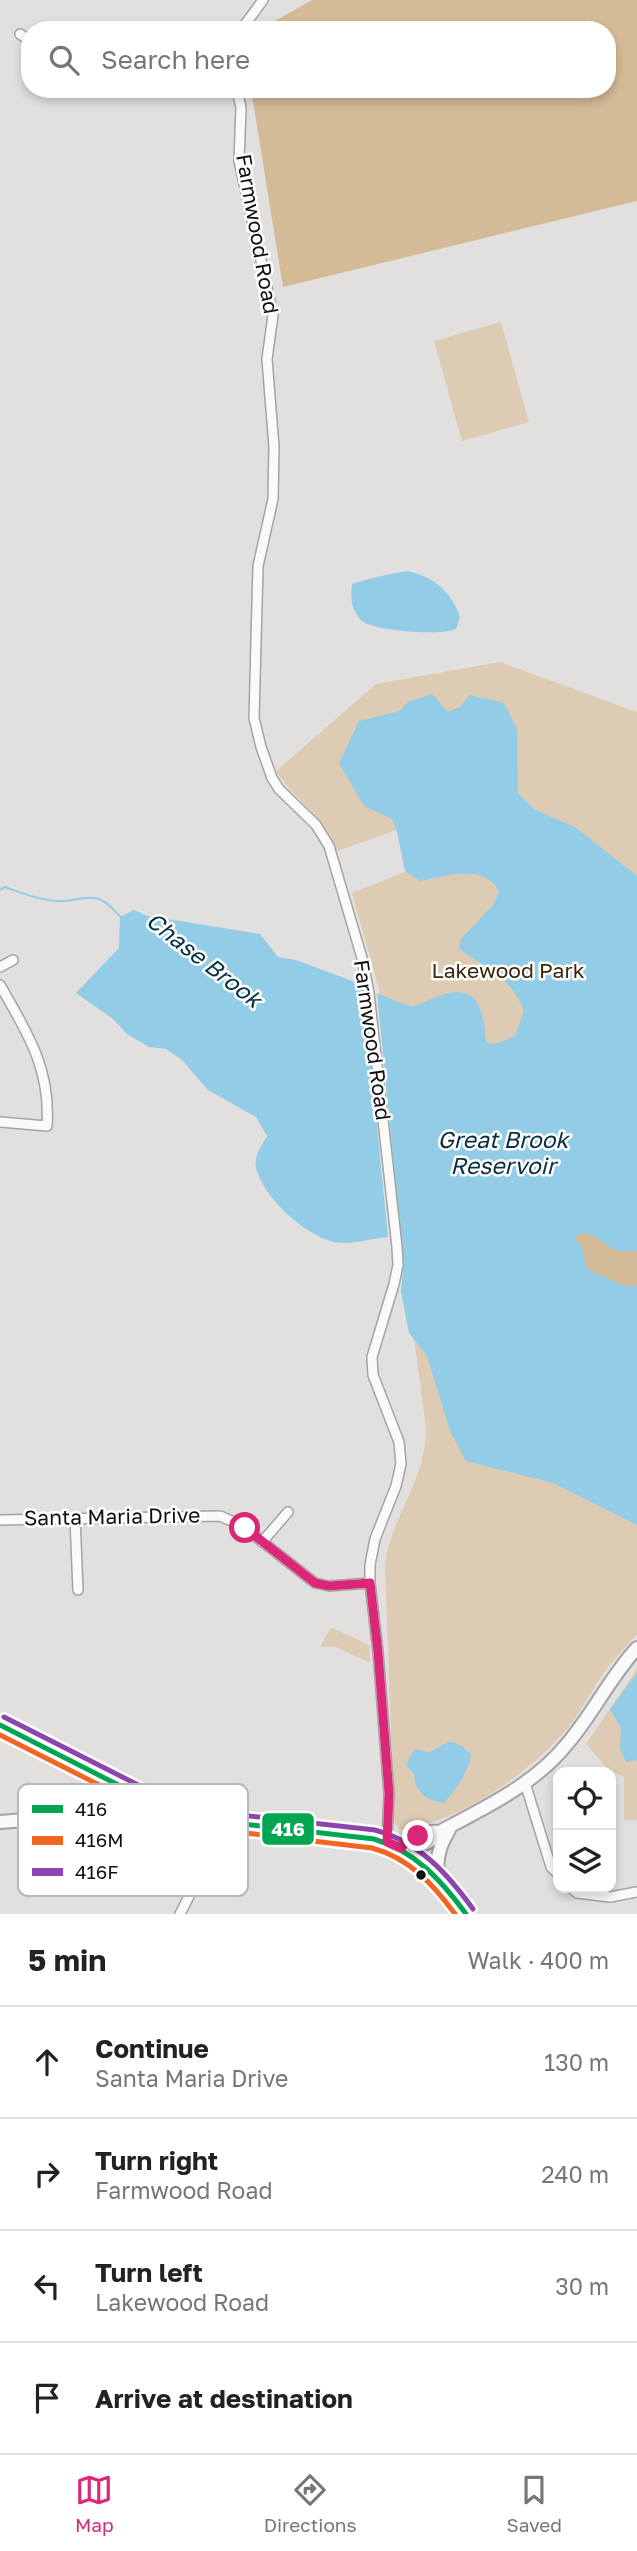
<!DOCTYPE html>
<meta charset="utf-8">
<style>
:root{--surface:#fff;--page:#f2f2f2;--text:#222;--muted:#767676;--line:#e0e0e0;--accent:#db2777}
body{margin:0;font-family:"Golos Text",sans-serif;background:var(--page);color:var(--text)}
.controls{position:absolute;right:21px;bottom:21px;display:grid;overflow:hidden;border-radius:14px;box-shadow:0 4px 10px #0003}
.controls button{width:63px;height:63px;display:grid;place-items:center;padding:0;border:0;border-bottom:2px solid var(--line);background:var(--surface);color:var(--text);font:35px sans-serif}
.stop{position:absolute;width:21px;height:21px;margin:-16px;border:5px solid #db2777;border-radius:50%;background:#fff}
.stop.end{background:#db2777;border-color:#fff;box-shadow:0 2px 7px #0008}
.list{margin:0;padding:0;list-style:none}
h2{display:flex;justify-content:space-between;align-items:center;height:91px;margin:0;padding:0 28px;font-size:30px}
h2 small{font-size:23px;font-weight:400;color:var(--muted)}
.list li{display:grid;grid-template-columns:46px 1fr auto;gap:21px;align-items:center;box-sizing:border-box;height:112px;padding:0 28px;border-top:2px solid var(--line)}
.list b{display:block;font-size:26px;white-space:nowrap}
.list p{margin:0;font-size:23px;white-space:nowrap;color:var(--muted)}
.list em{font-size:23px;font-style:normal;color:var(--muted)}
.icon{flex:none;width:38px;height:38px;fill:none;stroke:currentColor;stroke-width:2;stroke-linecap:round;stroke-linejoin:round}
.map{position:relative;flex:none;width:637px;height:1914px;overflow:hidden}
.search{position:absolute;background:var(--surface);box-shadow:0 4px 10px #0003;left:21px;right:21px;top:21px;height:77px;display:flex;align-items:center;gap:18px;box-sizing:border-box;padding:0 24px;border-radius:28px;color:var(--muted);font-size:26px}
.sheet{height:539px;background:var(--surface)}
nav{display:flex;justify-content:space-around;align-items:center;box-sizing:border-box;height:98px;border-top:2px solid var(--line);background:var(--surface);font-size:19px;color:var(--muted)}
nav a{display:grid;justify-items:center;gap:4px}
nav .on{color:var(--accent)}
.map>svg:first-child{display:block}
.green{fill:#decbb3}
.forest{fill:#d4ba96}
.water{fill:#93cce6}
.lines{fill:none;stroke-linecap:round;stroke-linejoin:round}
.stream{stroke:#93cce6;stroke-width:2}
.street-casing{stroke:#a5a4a2;stroke-width:12}
.secondary-casing{stroke:#a5a4a2;stroke-width:16}
.street{stroke:#fbfafa;stroke-width:9}
.secondary{stroke:#fbfafa;stroke-width:12}
.bus-1-casing{stroke:#fff;stroke-width:10}
.bus-2-casing{stroke:#fff;stroke-width:10}
.bus-3-casing{stroke:#fff;stroke-width:10}
.bus-1{stroke:#00a651;stroke-width:5}
.bus-2{stroke:#f26522;stroke-width:5}
.bus-3{stroke:#8e44ad;stroke-width:5}
.route{stroke:#db2777;stroke-width:9}
.bus-dot{fill:#121110;stroke:#fff;stroke-width:2.5}
.labels{text-anchor:middle;stroke-width:5;stroke-linejoin:round;paint-order:stroke}
.street-label{font-size:21px;fill:#121110;stroke:#fff}
.park-label{font-size:21px;fill:#3b270a;stroke:#fff}
.water-label{font-size:23px;font-style:italic;fill:#0a3141;stroke:#fff}
.key{fill:#fff;stroke:#b8b8b7;stroke-width:2}
.key-label{font-size:19px;fill:#121110}
.line-badge{stroke:#fff;stroke-width:2.5}
.badge-label{font-size:19px;text-anchor:middle;font-weight:bold;fill:#fff}
</style>
<div class="map">
<svg width="637" height="1914" viewBox="0 0 637 1914">
<rect width="100%" height="100%" fill="#e2e0de"/>
<!-- green -->
<g class="green">
<path d="M501,322L529,422L462,441L434,341Z"/>
<path d="M500,662L637,712V1634C624,1649 610,1663 599,1680C589,1695 581,1711 570,1725C535,1770 460,1821 403,1830L398,1828L394,1822L385,1565C392,1513 426,1482 426,1428L408,1293L379,989L352,893L454,852L422,821L337,851C322,811 297,804 276,771L376,684Z"/>
<path d="M331,1627L369,1645L370,1663L336,1647H320Z"/>
<path d="M637,1669V1820H624V1777L608,1769L586,1744Z"/>
</g>
<!-- forest -->
<g class="forest">
<path d="M312,0H637V201L283,287L251,89H607V30H259Z"/>
<path d="M588,1233C600,1238 608,1248 619,1251C625,1252 631,1250 637,1251V1286H625L587,1269L582,1247L575,1238L578,1234Z"/>
</g>
<!-- water -->
<g class="water">
<path d="M407,571C434,577 451,591 460,617L456,629C441,636 374,631 362,621C351,611 350,597 352,584C371,578 388,574 407,571Z"/>
<path d="M432,694L448,712L460,707L470,695L504,703L517,729L518,793L535,810L575,827L637,876V1251C631,1250 626,1252 620,1251C602,1248 602,1232 578,1234L575,1238L582,1247L587,1269L625,1286H637V1525L553,1483L466,1461L450,1431L427,1356L409,1333L401,1292L403,1268L402,1249L377,993C385,996 405,1006 413,1006C421,1005 432,998 439,996C480,982 483,1011 486,1041L490,1044L499,1043L515,1036L524,1011C513,979 485,967 459,949L461,939L494,904L499,891C482,862 447,877 420,881L405,871L397,832L392,819L364,806L339,763L359,721L400,711L408,702Z"/>
<path d="M134,910L148,916L260,934L278,957L296,960L363,985L388,1237C372,1238 350,1246 334,1242C305,1235 266,1200 257,1171C252,1158 261,1147 267,1136L256,1117L208,1090L182,1060L166,1049L149,1047L127,1034L113,1019L76,993L119,948L120,917Z"/>
<path d="M637,1673V1760L626,1762L620,1749L621,1728L610,1709Z"/>
<path d="M449,1742C459,1742 464,1748 471,1754C470,1770 455,1791 444,1803C427,1801 414,1792 414,1773L406,1766L411,1754L416,1749C435,1757 433,1747 449,1742Z"/>
</g>
<g class="lines">
<!-- stream -->
<path class="stream" d="M0,890L5,887C22,893 39,900 58,901C72,902 88,894 101,900C109,903 115,912 122,918"/>
<!-- street casing -->
<g class="street-casing">
<g id="street">
<path d="M241,30L263,0"/>
<path d="M20,34L30,41"/>
<path d="M237,89L241,108L239,161L273,315L267,359L274,447L273,499L258,566L254,718L261,747L272,778L279,789L316,825L329,846L362,958L369,993L397,1247L398,1265L394,1284L372,1357L373,1375L399,1442L401,1464L396,1486L375,1539L370,1565V1583L378,1652L389,1794L387,1842"/>
<path d="M0,967L13,960"/>
<path d="M0,985C27,1032 51,1069 47,1126L0,1122"/>
<path d="M75,1518L78,1590"/>
<path d="M0,1520L220,1516L241,1525L315,1583L329,1586L370,1583"/>
<path d="M262,1542L288,1512"/>
<path d="M525,1783L551,1867L558,1874"/>
<path d="M571,1888L577,1893L610,1897L637,1892"/>
<path d="M180,1914L227,1821"/>
</g>
</g>
<!-- secondary casing -->
<g class="secondary-casing">
<g id="secondary">
<path d="M0,1725L146,1799L165,1815"/>
<path d="M103,1815L118,1785"/>
<path d="M0,1822L74,1816L158,1815L379,1840C417,1850 444,1883 466,1914"/>
<path d="M401,1848C409,1838 426,1830 439,1832"/>
<path d="M402,1848C416,1849 431,1844 439,1832C484,1808 534,1785 567,1744C593,1714 610,1677 637,1648"/>
<path d="M440,1882C434,1864 439,1846 449,1830"/>
</g>
</g>
<!-- street -->
<use href="#street" class="street"/>
<!-- secondary -->
<use href="#secondary" class="secondary"/>
<!-- bus-1 casing -->
<g class="bus-1-casing">
<path id="bus-1" d="M0,1725L146,1799L165,1815L374,1839C415,1851 441,1880 466,1914"/>
</g>
<!-- bus-2 casing -->
<g class="bus-2-casing">
<path id="bus-2" d="M0,1735L141,1806L162,1823L372,1848C409,1858 433,1884 455,1914"/>
</g>
<!-- bus-3 casing -->
<g class="bus-3-casing">
<path id="bus-3" d="M4,1717L150,1791L169,1807L375,1830C419,1842 447,1873 473,1909"/>
</g>
<!-- bus-1 -->
<use href="#bus-1" class="bus-1"/>
<!-- bus-2 -->
<use href="#bus-2" class="bus-2"/>
<!-- bus-3 -->
<use href="#bus-3" class="bus-3"/>
</g>
<g class="lines">
<!-- route -->
<path class="route" d="M245,1528L315,1583L329,1586L370,1583L378,1652L389,1794L387,1842L401,1848L406,1842L418,1836"/>
</g>
<!-- markers -->
<circle class="bus-dot" cx="421" cy="1875" r="6"/>
<g class="labels">
<!-- street labels -->
<g class="street-label">
<text transform="translate(257 234) rotate(80)" y="7">Farmwood Road</text>
<text transform="translate(372 1040) rotate(82)" y="7">Farmwood Road</text>
<text transform="translate(112 1517) rotate(-1)" y="7">Santa Maria Drive</text>
</g>
<!-- park labels -->
<g class="park-label">
<text x="508" y="978">Lakewood Park</text>
</g>
<!-- water labels -->
<g class="water-label">
<text transform="translate(204 960) rotate(38)" y="8">Chase Brook</text>
<text x="503" y="1148">Great Brook<tspan x="503" dy="26">Reservoir</tspan></text>
</g>
</g>
<!-- legend -->
<rect x="18" y="1784" width="230" height="112" rx="10" class="key"/>
<rect x="32" y="1805" width="31" height="8" fill="#00a651"/>
<rect x="32" y="1836" width="31" height="9" fill="#f26522"/>
<rect x="32" y="1868" width="31" height="8" fill="#8e44ad"/>
<g class="key-label">
<text x="75" y="1816">416</text>
<text x="75" y="1847">416M</text>
<text x="75" y="1879">416F</text>
</g>
<rect class="line-badge" x="261" y="1812" width="54" height="34" rx="7" fill="#00a651"/>
<g class="badge-label">
<text x="288" y="1836">416</text>
</g>
</svg>
<div class="controls">
<button><svg class="icon" aria-label="locate" viewBox="0 0 24 24"><circle cx="12" cy="12" r="6"/><path d="M12 2v4M12 18v4M2 12h4M18 12h4"/></svg></button>
<button><svg class="icon" aria-label="layers" viewBox="0 0 24 24"><path d="M12 4l9 5-9 5-9-5zM3 14l9 5 9-5"/></svg></button>
</div>
<div class="stop" style="left:245px;top:1528px"></div>
<div class="stop end" style="left:418px;top:1836px"></div>
<div class="search"><svg class="icon" aria-label="search" viewBox="0 0 24 24"><circle cx="10" cy="10" r="6"/><path d="M15 15l6 6"/></svg>Search here</div>
</div>
<section class="sheet">
<h2>5 min<small>Walk · 400 m</small></h2>
<ul class="list">
<li><svg class="icon" aria-label="ahead" viewBox="0 0 24 24"><path d="M12 20V5M6 11l6-6 6 6"/></svg><div><b>Continue</b><p>Santa Maria Drive</p></div><em>130 m</em></li>
<li><svg class="icon" aria-label="right" viewBox="0 0 24 24"><path d="M7 20v-9h11M14 6l5 5-5 5"/></svg><div><b>Turn right</b><p>Farmwood Road</p></div><em>240 m</em></li>
<li><svg class="icon" aria-label="left" viewBox="0 0 24 24"><path d="M17 20v-9H6M10 6l-5 5 5 5"/></svg><div><b>Turn left</b><p>Lakewood Road</p></div><em>30 m</em></li>
<li><svg class="icon" aria-label="arrive" viewBox="0 0 24 24"><path d="M6 21V4h12l-3 4 3 4H6"/></svg><div><b>Arrive at destination</b></div></li>
</ul>
</section>
<nav>
<a class="on"><svg class="icon" aria-label="map" viewBox="0 0 24 24"><path d="M3 6l6-2 6 2 6-2v14l-6 2-6-2-6 2zM9 4v14M15 6v14"/></svg>Map</a>
<a><svg class="icon" aria-label="directions" viewBox="0 0 24 24"><path d="M12 3l9 9-9 9-9-9zM9 14v-3h6M13 9l2 2-2 2"/></svg>Directions</a>
<a><svg class="icon" aria-label="saved" viewBox="0 0 24 24"><path d="M7 4h10v16l-5-4-5 4z"/></svg>Saved</a>
</nav>
